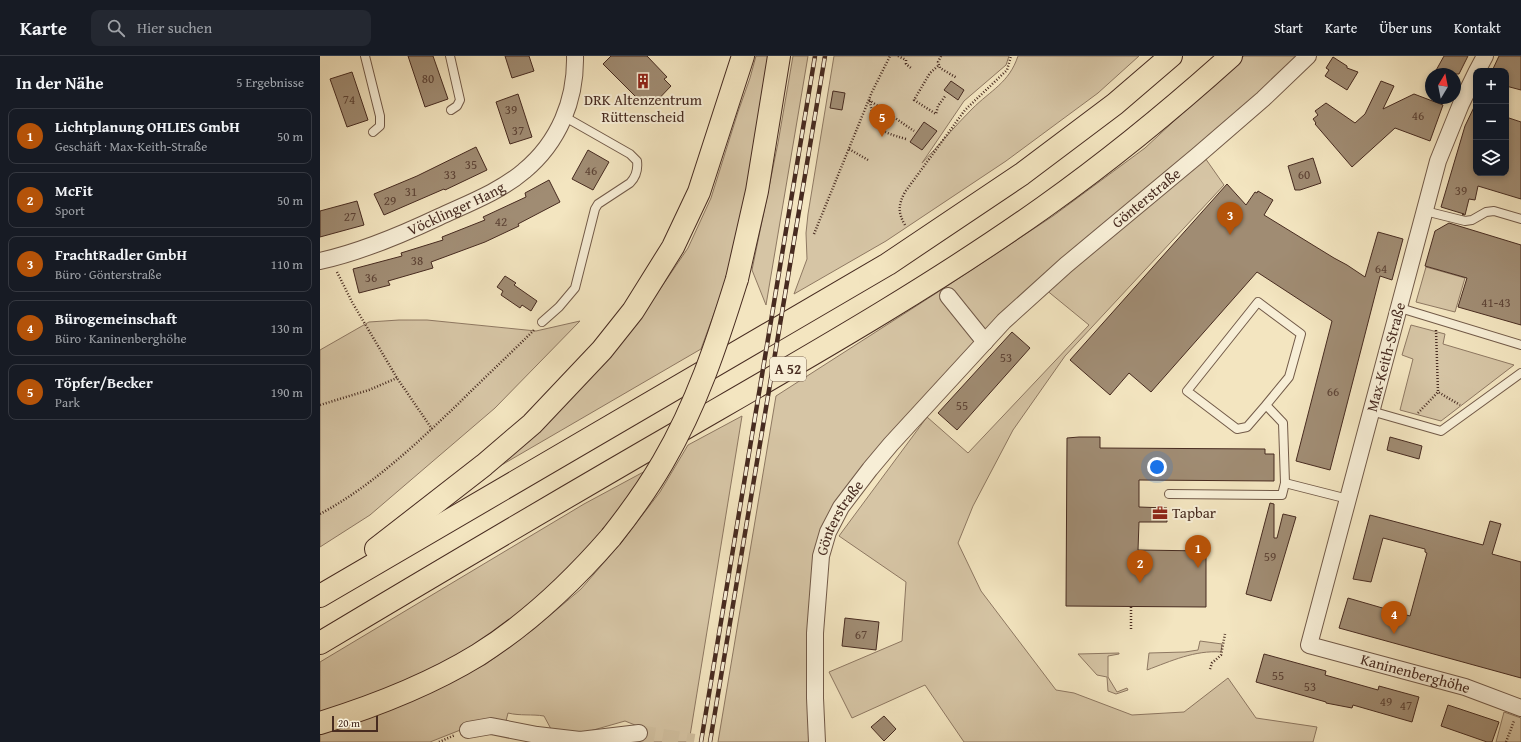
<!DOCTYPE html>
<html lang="de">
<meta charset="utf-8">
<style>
:root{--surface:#171b24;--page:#242831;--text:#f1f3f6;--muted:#9ea1a6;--line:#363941;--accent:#b45309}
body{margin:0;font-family:"Gentium Book Plus",serif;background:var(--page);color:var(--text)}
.controls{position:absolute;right:12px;top:12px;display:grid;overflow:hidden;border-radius:8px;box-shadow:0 2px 6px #0003}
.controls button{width:36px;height:36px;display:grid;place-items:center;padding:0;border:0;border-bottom:1px solid var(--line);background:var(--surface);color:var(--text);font:20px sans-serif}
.compass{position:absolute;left:1105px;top:12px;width:36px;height:36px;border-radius:50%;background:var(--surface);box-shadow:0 2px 6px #0003;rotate:10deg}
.scale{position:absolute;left:12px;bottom:10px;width:46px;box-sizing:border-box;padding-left:4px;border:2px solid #472b20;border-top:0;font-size:11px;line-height:14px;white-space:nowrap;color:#472b20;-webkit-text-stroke:3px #f7eed6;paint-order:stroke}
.you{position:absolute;left:837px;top:411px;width:14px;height:14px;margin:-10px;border:3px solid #fff;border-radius:50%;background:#1a73e8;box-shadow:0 0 0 6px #1a73e833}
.badge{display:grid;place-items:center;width:26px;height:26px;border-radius:50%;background:var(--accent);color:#fff;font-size:13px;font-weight:700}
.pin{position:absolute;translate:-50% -33px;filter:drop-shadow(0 1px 2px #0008)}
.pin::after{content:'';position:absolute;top:21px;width:14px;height:12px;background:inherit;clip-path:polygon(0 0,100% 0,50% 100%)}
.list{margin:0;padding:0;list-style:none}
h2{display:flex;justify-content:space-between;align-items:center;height:52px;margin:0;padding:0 16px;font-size:17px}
h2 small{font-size:13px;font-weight:400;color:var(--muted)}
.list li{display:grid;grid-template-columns:26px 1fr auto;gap:12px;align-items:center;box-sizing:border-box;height:56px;margin:0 8px 8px;padding:0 8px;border:1px solid var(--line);border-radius:8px}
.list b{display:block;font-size:15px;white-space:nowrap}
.list p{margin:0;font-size:13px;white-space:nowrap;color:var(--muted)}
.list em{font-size:13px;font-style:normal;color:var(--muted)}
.icon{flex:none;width:22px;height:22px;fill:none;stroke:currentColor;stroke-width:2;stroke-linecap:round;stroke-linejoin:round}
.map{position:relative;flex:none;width:1201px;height:686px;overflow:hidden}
header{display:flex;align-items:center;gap:24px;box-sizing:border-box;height:56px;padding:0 20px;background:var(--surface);border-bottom:1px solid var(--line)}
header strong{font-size:19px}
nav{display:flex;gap:22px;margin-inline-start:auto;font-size:14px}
.search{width:280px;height:36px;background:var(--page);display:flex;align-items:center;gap:10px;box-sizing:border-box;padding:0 14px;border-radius:8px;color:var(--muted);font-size:15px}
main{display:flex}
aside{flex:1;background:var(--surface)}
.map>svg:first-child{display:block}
.green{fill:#d6c5a5;stroke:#8e7862}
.building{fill:#a08c73;stroke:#472b20}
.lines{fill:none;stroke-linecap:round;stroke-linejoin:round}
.street-tunnel{stroke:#d1c0a0;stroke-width:16;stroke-dasharray:16 8;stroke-linecap:butt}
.lane-casing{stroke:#725a48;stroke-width:10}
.street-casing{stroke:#725a48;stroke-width:18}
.highway-casing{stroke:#472b20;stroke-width:24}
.path{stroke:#472b20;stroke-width:2.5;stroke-dasharray:1 2;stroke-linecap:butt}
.lane{stroke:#f7eed6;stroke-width:8}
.street{stroke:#f7eed6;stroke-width:16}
.highway{stroke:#f3e5c0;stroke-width:22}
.rail-casing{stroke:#472b20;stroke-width:4.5}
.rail{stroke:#f7eed6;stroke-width:3;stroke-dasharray:9;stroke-linecap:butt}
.highway-bridge-casing{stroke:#472b20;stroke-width:24;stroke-linecap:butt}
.highway-bridge{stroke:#f3e5c0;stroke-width:22}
.labels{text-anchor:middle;stroke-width:4;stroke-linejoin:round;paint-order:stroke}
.number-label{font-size:13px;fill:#5d4335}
.shield{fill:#f7eed6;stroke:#7c6657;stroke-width:1}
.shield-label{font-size:14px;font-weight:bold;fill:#472b20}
.poi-label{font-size:15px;fill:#472b20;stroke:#f7eed6}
.street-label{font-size:15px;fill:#472b20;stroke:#f7eed6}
</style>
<header>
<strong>Karte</strong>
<div class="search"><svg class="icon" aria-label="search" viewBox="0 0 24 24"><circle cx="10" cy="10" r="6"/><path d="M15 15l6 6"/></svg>Hier suchen</div>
<nav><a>Start</a><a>Karte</a><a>Über uns</a><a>Kontakt</a></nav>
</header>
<main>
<aside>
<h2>In der Nähe<small>5 Ergebnisse</small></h2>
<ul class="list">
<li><span class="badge">1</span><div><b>Lichtplanung OHLIES GmbH</b><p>Geschäft · Max-Keith-Straße</p></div><em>50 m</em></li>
<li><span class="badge">2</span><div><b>McFit</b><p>Sport</p></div><em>50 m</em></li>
<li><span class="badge">3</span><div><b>FrachtRadler GmbH</b><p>Büro · Gönterstraße</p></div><em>110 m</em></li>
<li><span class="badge">4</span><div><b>Bürogemeinschaft</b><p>Büro · Kaninenberghöhe</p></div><em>130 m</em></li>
<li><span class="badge">5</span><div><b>Töpfer/Becker</b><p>Park</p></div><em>190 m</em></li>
</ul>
</aside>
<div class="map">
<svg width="1201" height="686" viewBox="0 0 1201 686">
<rect width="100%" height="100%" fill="#f3e5c0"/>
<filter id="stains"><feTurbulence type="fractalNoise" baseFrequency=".005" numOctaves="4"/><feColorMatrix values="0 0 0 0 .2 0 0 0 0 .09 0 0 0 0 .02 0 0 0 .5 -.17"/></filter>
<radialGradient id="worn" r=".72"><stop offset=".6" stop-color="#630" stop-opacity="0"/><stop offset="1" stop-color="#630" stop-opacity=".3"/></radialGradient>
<!-- green -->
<g class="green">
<path d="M436,0H452L434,109L410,214L381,293L173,414L279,305L338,236L368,192L391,142L418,56L430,22Z"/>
<path d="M473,0H488L446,249L432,214L458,87Z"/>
<path d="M514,0H689L686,9L644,45L602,107C619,89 635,70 652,53C671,34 689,27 698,0H819L778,37L686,105L566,185L474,238L487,203L486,177L488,158Z"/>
<path d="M924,0H982L677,264L502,477L489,686H398L456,340L618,236L733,160L825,92Z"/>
<path d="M883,99L904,129L745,300L693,374L653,450L638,487L661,535L736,634L754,637L812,659L864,656L908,622L936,662L997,671L993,686H644L605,629L532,662L509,616L582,585L586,526L519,480L607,361L648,397L769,269L725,233Z"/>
<path d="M1106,211L1145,222L1135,256L1096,246Z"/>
<path d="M79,264H107L216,275L260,265L175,352L50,459L0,491V294L49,266Z"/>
<path d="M1091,269L1125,278L1123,288L1194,309L1121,365L1080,354L1093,303L1082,299Z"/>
<path d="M422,360L369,686H305L320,671L305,665L263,677L231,673L224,660C212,658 200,660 188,657L186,665L153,669L110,686H0V677L101,640L166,608L214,573L261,533L301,487L340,436L368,389Z"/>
<path d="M329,413L283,476L243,518L195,563L151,592L72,633L0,658V606L264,448Z"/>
<path d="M880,585L902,588L901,596C875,594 851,605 827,614L829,597L865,596L878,594Z"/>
<path d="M799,597V598L788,600V621L797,636L807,632L808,634L796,638L788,635L787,621L777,619L758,598Z"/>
<path d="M1184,656L1201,662V686H1176Z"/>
</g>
<!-- building -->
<g class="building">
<path d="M88,0H113L128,43L105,51Z"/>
<path d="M185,0H209L214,15L192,22Z"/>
<path d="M291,0H327L347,21L344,23L351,30L331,51L324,44L321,46L283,8Z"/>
<path d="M1124,0H1148L1139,18H1114Z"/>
<path d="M1179,0H1201V34L1186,30V15H1172Z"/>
<path d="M1013,1L1027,10V12L1038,16L1027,34L1005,20L1009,14L1006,12Z"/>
<path d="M32,16L48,64L27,71L10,23Z"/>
<path d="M631,25L644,34L638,44L624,34Z"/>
<path d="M1061,25L1074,30L1063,53L1094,38L1123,49L1110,85L1075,72L1032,111L995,68L996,67L993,63L998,59L995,55L1006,47L1035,67L1045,58Z"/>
<path d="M513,35L525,37L522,54L510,52Z"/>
<path d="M198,38L212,81L190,88L176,46Z"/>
<path d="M1156,47V117H1186V61L1201,66V143L1158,130L1155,144L1149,143L1145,159H1142L1144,158L1121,151L1145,70Z"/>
<path d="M604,66L617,75L602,94L590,86Z"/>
<path d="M156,91L167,114L125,134L124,133L64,159L54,138L97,120Z"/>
<path d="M268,94L289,106L273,134L252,123Z"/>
<path d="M993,102L1001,127L980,134H975L968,110Z"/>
<path d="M229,124L240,146L198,168L199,170L165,186L111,206L113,212L68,225L70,229L39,237L33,213L82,200L81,197L123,184L122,181L165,164L163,161L206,141L205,137Z"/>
<path d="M907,128L926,149L935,136L937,137L938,135L953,144L944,159L1014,202L1027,209L1045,221L1058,176L1083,183L1072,224L1060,220L1010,414L976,405L1012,265L937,216L831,336L809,317L790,339L750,304Z"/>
<path d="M37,145L44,169L0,181V155Z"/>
<path d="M1129,167L1201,189V269L1138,251L1147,222L1105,210L1115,175Z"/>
<path d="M185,220L196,227L194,229L217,245L211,255L202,249L200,252L181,239L183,235L177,231Z"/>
<path d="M692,276L710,292L637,374L618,357Z"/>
<path d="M759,381H780V392L945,393V398H954V425L819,424V451L847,452V466H819L818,494L886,495V551L746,550L747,382Z"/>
<path d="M1070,381L1102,390L1099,403L1067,394Z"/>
<path d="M950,447L954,448V482H957L963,458L976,461L951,545L926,538Z"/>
<path d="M1050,459L1163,489L1170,465L1181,468L1172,498L1201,506V622L1019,572L1028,542L1090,560L1107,497L1105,496V493L1063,482L1051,526L1033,523Z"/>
<path d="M525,562L559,566L556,594L522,590Z"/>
<path d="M944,598L1006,615L1005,619L1058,634L1059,630L1099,641L1092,666L1033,649L1032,652L1006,647V646L936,626Z"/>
<path d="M1128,649L1179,666L1172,686H1167L1121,670Z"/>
<path d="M564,660L576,673L564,685L551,671Z"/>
</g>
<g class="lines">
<!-- street-tunnel -->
<path class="street-tunnel" d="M319,677L374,686"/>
<!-- lane casing -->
<g class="lane-casing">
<g id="lane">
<path d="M45,0L60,60V70L53,76"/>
<path d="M130,0L140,44L137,50L131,54"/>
<path d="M1105,155L1145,165L1152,164L1166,156L1174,155L1201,163"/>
<path d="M1080,252L1201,289"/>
<path d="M222,266L239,251L255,232L275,153L278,148L310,127C316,121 318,113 317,105L310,98L245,61"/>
<path d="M946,349L927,371L917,373L867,335L938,246L981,278L969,321L946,349L963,367L965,427L1028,443"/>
<path d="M1051,355L1121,375L1201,317"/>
<path d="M849,438L962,439L965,427"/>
</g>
</g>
<!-- street casing -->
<g class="street-casing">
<g id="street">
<path d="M1157,15L1165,0"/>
<path id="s1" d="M1156,17L1141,48L1118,105L989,589L1145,631L1201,652"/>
<path id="s2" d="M0,205C41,196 81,179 119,161C147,148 181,135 204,115C239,86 256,44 255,0"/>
<path d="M628,240L665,286"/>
<path d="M148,674L171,670L217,679L260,684L319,677"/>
<path id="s3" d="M497,686L495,642V577L501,500L508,476L521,451L550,413L571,388L684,265L746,209L877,100L943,43L988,0"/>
</g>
</g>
<!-- highway casing -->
<g class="highway-casing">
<g id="highway">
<path d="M417,223L437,135L459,0"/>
<path d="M56,493L164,409L212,368L282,294L313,255L353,191L379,136L423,0"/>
<path d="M0,540L568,208L702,118L795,48L851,0"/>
<path d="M0,587C122,514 244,442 367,371C488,301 610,232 724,151C790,104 851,54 911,0"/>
<path d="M0,667C55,650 109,629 158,599C209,567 252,526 291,481"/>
</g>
</g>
<!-- path -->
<g class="path">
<path d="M578,0L586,4V8L591,12"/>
<path d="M621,0L618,6L620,12L637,22"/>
<path d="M618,10L610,17L594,44L616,58L618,50L626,39"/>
<path d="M549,44L594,75"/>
<path d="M550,45C554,74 559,75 586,83"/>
<path d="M529,93L548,104"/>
<path d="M585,169C578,157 578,149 585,136L645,54L687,14L691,0"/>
<path d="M494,178L552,36L570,0"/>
<path d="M17,216L32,246L77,322L112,373"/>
<path d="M1116,274L1118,336"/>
<path d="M0,349L49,334L77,322"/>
<path d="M1098,357L1118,336L1140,349"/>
<path d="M0,458C52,430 95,389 138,348C163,323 189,299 214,274"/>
<path d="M811,551V574"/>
<path d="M890,613L892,607L901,599L905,578"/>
<path d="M119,686L135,679"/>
<path d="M1186,686L1194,665"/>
</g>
<!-- lane -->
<use href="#lane" class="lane"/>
<!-- street -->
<use href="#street" class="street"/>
<!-- highway -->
<use href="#highway" class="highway"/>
<!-- rail casing -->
<g class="rail-casing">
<g id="rail">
<path d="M381,686L495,0"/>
<path d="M390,686L505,0"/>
</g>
</g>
<!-- rail -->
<use href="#rail" class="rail"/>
<!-- highway-bridge casing -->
<g class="highway-bridge-casing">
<path id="highway-bridge" d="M291,481C310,457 328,432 343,406C377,348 397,287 417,223"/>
</g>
<!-- highway-bridge -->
<use href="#highway-bridge" class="highway-bridge"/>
</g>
<!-- icons -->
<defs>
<g id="building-bare" transform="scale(1.2)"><path d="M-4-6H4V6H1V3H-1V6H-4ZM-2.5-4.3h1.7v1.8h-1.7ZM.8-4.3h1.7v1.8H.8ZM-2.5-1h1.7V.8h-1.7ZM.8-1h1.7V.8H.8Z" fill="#8f2418" stroke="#f7eed6" stroke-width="2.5" paint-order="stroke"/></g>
<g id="office-bare" transform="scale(1.2)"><path d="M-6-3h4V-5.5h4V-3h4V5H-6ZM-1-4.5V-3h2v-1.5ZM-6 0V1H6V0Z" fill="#8f2418" stroke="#f7eed6" stroke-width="2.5" paint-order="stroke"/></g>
</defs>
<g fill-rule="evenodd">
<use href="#building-bare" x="323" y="25"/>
<use href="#office-bare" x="840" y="457"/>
</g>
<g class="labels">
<!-- number labels -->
<g class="number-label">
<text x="108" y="27">80</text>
<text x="29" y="48">74</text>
<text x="191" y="58">39</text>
<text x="1098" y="64">46</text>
<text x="198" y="79">37</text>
<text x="151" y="113">35</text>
<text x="271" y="119">46</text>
<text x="130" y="123">33</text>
<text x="984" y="123">60</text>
<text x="1141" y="139">39</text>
<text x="91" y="140">31</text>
<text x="70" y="149">29</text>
<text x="30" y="165">27</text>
<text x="181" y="170">42</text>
<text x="97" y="209">38</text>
<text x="1061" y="217">64</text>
<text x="51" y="226">36</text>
<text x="1176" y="251">41-43</text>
<text x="686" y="306">53</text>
<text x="1013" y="340">66</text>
<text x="642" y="354">55</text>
<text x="950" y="505">59</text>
<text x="541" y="583">67</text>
<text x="958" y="624">55</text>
<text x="990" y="635">53</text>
<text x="1066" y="650">49</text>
<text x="1086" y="654">47</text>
</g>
<!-- shield labels -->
<rect class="shield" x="450" y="301" width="36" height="24" rx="3"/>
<g class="shield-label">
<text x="468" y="318">A 52</text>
</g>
<!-- poi labels -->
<g class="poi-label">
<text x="323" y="49">DRK Altenzentrum<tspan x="323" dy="17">Rüttenscheid</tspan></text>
<text x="852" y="462" text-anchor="start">Tapbar</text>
</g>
<!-- street labels -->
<g class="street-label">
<text dy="5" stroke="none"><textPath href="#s3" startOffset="675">Gönterstraße</textPath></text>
<text dy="5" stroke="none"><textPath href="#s2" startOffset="146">Vöcklinger Hang</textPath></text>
<text transform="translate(1066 301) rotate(-75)" y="5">Max-Keith-Straße</text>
<text dy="5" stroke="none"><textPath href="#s3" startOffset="229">Gönterstraße</textPath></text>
<text dy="5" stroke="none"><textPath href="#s1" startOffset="707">Kaninenberghöhe</textPath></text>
</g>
</g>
<rect width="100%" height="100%" filter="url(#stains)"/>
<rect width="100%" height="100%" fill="url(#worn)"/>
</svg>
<div class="controls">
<button>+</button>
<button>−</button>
<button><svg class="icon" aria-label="layers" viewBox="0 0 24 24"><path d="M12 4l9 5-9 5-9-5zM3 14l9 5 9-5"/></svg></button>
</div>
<svg class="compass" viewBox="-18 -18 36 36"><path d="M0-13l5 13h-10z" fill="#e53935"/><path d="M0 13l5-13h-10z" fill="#9ea1a6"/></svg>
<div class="scale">20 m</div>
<div class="you"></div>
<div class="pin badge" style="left:878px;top:512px">1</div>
<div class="pin badge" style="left:820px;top:527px">2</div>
<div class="pin badge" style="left:910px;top:179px">3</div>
<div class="pin badge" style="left:1074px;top:578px">4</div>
<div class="pin badge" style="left:562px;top:81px">5</div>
</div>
</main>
